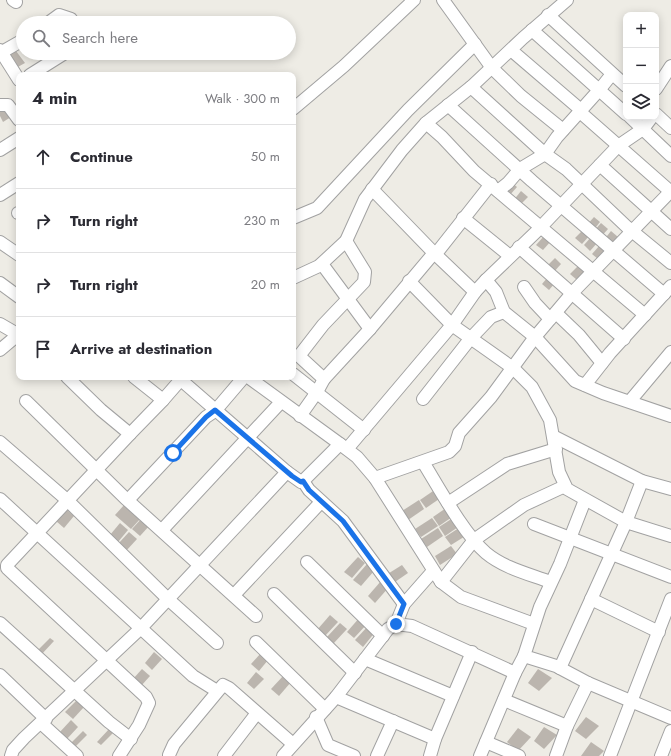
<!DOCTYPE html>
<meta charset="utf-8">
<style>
:root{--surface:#fff;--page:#f7f7f7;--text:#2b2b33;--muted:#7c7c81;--line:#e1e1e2}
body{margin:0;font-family:Jost,sans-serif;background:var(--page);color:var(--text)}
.controls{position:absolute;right:12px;top:12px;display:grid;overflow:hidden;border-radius:8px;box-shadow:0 2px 10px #0003}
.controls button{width:36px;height:36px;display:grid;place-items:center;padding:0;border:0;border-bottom:1px solid var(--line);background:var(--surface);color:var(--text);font:20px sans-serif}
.stop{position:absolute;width:12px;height:12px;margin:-9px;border:3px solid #1a73e8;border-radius:50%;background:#fff}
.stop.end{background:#1a73e8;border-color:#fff;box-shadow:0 1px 4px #0008}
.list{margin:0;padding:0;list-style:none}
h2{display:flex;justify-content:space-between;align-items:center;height:52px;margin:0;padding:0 16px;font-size:17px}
h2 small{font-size:13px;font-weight:400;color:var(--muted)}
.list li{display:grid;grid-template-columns:26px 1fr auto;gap:12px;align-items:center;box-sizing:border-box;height:64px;padding:0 16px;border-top:1px solid var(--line)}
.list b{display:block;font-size:15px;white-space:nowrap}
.list em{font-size:13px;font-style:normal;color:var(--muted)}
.icon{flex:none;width:22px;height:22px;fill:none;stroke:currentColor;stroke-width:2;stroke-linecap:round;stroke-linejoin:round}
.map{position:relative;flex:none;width:671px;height:756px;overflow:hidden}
.search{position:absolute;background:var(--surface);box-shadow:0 2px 10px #0003;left:16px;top:16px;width:280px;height:44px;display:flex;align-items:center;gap:10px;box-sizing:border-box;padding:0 14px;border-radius:22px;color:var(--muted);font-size:15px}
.panel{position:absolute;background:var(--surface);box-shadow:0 2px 10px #0003;left:16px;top:72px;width:280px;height:308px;border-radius:8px}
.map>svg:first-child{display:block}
.building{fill:#bbb5ae}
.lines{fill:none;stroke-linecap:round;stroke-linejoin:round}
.minor-casing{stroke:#a2a2a2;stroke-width:14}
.minor{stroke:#fff;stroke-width:12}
.route{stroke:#1a73e8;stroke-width:5}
</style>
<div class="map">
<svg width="671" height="756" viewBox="0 0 671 756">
<rect width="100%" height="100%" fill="#eeece5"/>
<!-- building -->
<g class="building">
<path d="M16,51L25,63L16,68L8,56Z"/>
<path d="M6,108L11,117L3,122L0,116V112Z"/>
<path d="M511,182L517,187L509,196L503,191Z"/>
<path d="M521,191L528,197L519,206L513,201Z"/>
<path d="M594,217L600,222L592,232L586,226Z"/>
<path d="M601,223L608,229L600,238L593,232Z"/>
<path d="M584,229L590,235L582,244L575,238Z"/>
<path d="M611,231L618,237L610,246L603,241Z"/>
<path d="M545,235L551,241L543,250L536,245Z"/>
<path d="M592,236L598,242L590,251L584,245Z"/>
<path d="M600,245L607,250L598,259L592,254Z"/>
<path d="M555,258L561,264L553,273L546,267Z"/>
<path d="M579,265L585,271L577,280L570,274Z"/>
<path d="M548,277L555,283L549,290L542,284Z"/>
<path d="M436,489L442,497L426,508L420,500Z"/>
<path d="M419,500L424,509L408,520L402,511Z"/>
<path d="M125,504L141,518L131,529L115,515Z"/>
<path d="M449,506L455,515L439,526L433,517Z"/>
<path d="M66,509L74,516L64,528L56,521Z"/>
<path d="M456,516L461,525L445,536L439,527Z"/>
<path d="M142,518L150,525L140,536L132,529Z"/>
<path d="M432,518L438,526L421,537L415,529Z"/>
<path d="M120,523L128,530L118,542L110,535Z"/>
<path d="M462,526L467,535L451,545L445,537Z"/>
<path d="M438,528L443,536L427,547L421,539Z"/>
<path d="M129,532L137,539L126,551L118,544Z"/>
<path d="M451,546L457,554L440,565L435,556Z"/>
<path d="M358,557L365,563L352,578L344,572Z"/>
<path d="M367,564L374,571L361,586L353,580Z"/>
<path d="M402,565L408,573L392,584L386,575Z"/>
<path d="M381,581L389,587L375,603L368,596Z"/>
<path d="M330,615L338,622L324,637L317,630Z"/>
<path d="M360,617L368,623L354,638L347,632Z"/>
<path d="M340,623L347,629L333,644L326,638Z"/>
<path d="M369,625L376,631L363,647L355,640Z"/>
<path d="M50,638L54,641L41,655L37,651Z"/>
<path d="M154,652L162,659L152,670L145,663Z"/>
<path d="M261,653L268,660L259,671L251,664Z"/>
<path d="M142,669L150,676L141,686L133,679Z"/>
<path d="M538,669L552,678L539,691L528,683Z"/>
<path d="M256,672L264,679L254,689L247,683Z"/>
<path d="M284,675L291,682L279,696L271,689Z"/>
<path d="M77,700L84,707L73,719L65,712Z"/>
<path d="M586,717L599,726L586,739L575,731Z"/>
<path d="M71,720L78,727L66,740L59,733Z"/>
<path d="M544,727L557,735L544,749L534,741Z"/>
<path d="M110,728L114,732L101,745L97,742Z"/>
<path d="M518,728L531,737L518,751L507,742Z"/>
<path d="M83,731L87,735L74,748L70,744Z"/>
<path d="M591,742L604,751L599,756H581Z"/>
</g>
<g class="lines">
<!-- minor casing -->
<g class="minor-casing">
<g id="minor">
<path d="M13,0L16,2"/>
<path d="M443,0L492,68L521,96L563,130"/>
<path d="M548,15L626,86"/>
<path d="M48,23L59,15L71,19L73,23"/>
<path d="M532,30L626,114"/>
<path d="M0,50L19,80"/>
<path d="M511,50L581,110"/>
<path d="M2,52L23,40"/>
<path d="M30,75L65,53"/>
<path d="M471,87L545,154L566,169L627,227L671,263"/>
<path d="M656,89L671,66"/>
<path d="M0,105H8L19,120"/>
<path d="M448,105L532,181L664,294"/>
<path d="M293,109L344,66L414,0"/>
<path d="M580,112L671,192"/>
<path d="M656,114L671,128"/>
<path d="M630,117L671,156"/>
<path d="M426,123L442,137L474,171L645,315"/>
<path d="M0,150L19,138"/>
<path d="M600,165L671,229"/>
<path d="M372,189L434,253L475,292"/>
<path d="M498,191L508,183L520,169L545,154L557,137L600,89L612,74"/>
<path d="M0,195L19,183"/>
<path d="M18,213H19"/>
<path d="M293,218L317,208L408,110L475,44"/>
<path d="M463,218L510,256"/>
<path d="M0,242L19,255"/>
<path d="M519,247L624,339"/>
<path d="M435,255L491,184"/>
<path d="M322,264L370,329"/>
<path d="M293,278L319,266L346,241L365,199L402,150L426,123L471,87L523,38L567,0"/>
<path d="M486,280L496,292L504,312L535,337L575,381L603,393L671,416"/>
<path d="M409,281L452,325L513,368L532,387L550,420L559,472L567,489L626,522L671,536"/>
<path d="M0,283L19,297"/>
<path d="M524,287L535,303L550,319"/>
<path d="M556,313L579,335L602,363"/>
<path d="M0,324L19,335"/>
<path d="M0,350L19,334"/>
<path d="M293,374L364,430"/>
<path d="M67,377L101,410L130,434"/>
<path d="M134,377L163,400"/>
<path d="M248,377L340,444L303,481"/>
<path d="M324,379L299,356L323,325L364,282L365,272L346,241"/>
<path d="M181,380L287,472"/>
<path d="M585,385L610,353L671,286"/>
<path d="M423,399L470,339L491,317L504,312"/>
<path d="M26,401L125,498L256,616"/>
<path d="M630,401L671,352"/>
<path d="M300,416L317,392L324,379L370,329L434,253"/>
<path d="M553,436L642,481L671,489"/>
<path d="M0,442L67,500L169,600L217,643"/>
<path d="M340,444L357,457L375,478L441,582L461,597L534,624"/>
<path d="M347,449L452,325L475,292L486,280L537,231L618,146L643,129L652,117"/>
<path d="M423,462C439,488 464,534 486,553C504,568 529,574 550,582"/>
<path d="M375,478L449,452L455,446L459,433L491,397L535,337L573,292L671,191"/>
<path d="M0,499L193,676L217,691"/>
<path d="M128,500L206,417L215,411L244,377"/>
<path d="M585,500L560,564L540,607L524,656L556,666L588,683L671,718"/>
<path d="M448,503L507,464L556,449"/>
<path d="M534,524L671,577"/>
<path d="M162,530L281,402"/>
<path d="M307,562L383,636"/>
<path d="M441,582L474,540L524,505L565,486"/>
<path d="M274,594L355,673"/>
<path d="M234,595L321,502"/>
<path d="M591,599L659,632"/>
<path d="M0,623L109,722L131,739"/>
<path d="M396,624L404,604L433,571"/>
<path d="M256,642L325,709"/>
<path d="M365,659L453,696"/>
<path d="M560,668L626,522L642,481"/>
<path d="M0,675L46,719"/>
<path d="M336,697L435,739"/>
<path d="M504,700L567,726"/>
<path d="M316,717L328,745L354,756"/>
<path d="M41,723L77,756"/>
<path d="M486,742L519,756"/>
<path d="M169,755L174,744L223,685L229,688L293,744"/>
<path d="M11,756L13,750L24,738L141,628L287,472L301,482L303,481L309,490L343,521L404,604"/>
<path d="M119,756L139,725L149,703L146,697L7,568V565L130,434L163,400L183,377"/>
<path d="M224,756L257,713"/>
<path d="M283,756L336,697L388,629L396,624L412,626L515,673"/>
<path d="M377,756L393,721"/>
<path d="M430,756L435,739L472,652"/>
<path d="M480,756L515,673L524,656"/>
<path d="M556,756L567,726L588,683"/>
<path d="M610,756L671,599"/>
<path d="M661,756L671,731"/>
</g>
</g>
<!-- minor -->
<use href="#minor" class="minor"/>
</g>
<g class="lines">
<!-- route -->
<path class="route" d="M173,453L206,417L215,410L292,476L301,482L303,481L309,490L343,521L404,604L396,624"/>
</g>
</svg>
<div class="controls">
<button>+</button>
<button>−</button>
<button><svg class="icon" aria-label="layers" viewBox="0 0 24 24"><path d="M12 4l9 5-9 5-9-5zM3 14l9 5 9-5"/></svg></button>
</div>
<div class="stop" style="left:173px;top:453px"></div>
<div class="stop end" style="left:396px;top:624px"></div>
<div class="search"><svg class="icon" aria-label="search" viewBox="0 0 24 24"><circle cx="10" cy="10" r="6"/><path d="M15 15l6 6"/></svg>Search here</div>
<section class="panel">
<h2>4 min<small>Walk · 300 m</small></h2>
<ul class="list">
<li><svg class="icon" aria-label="ahead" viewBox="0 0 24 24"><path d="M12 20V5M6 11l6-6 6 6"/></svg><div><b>Continue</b></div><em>50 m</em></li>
<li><svg class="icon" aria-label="right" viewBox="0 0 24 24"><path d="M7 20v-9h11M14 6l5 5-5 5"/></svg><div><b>Turn right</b></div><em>230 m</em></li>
<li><svg class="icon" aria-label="right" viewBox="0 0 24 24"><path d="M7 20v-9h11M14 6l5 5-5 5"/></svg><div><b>Turn right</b></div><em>20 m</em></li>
<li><svg class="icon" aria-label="arrive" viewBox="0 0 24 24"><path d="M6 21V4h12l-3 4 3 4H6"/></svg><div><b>Arrive at destination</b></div></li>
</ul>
</section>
</div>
